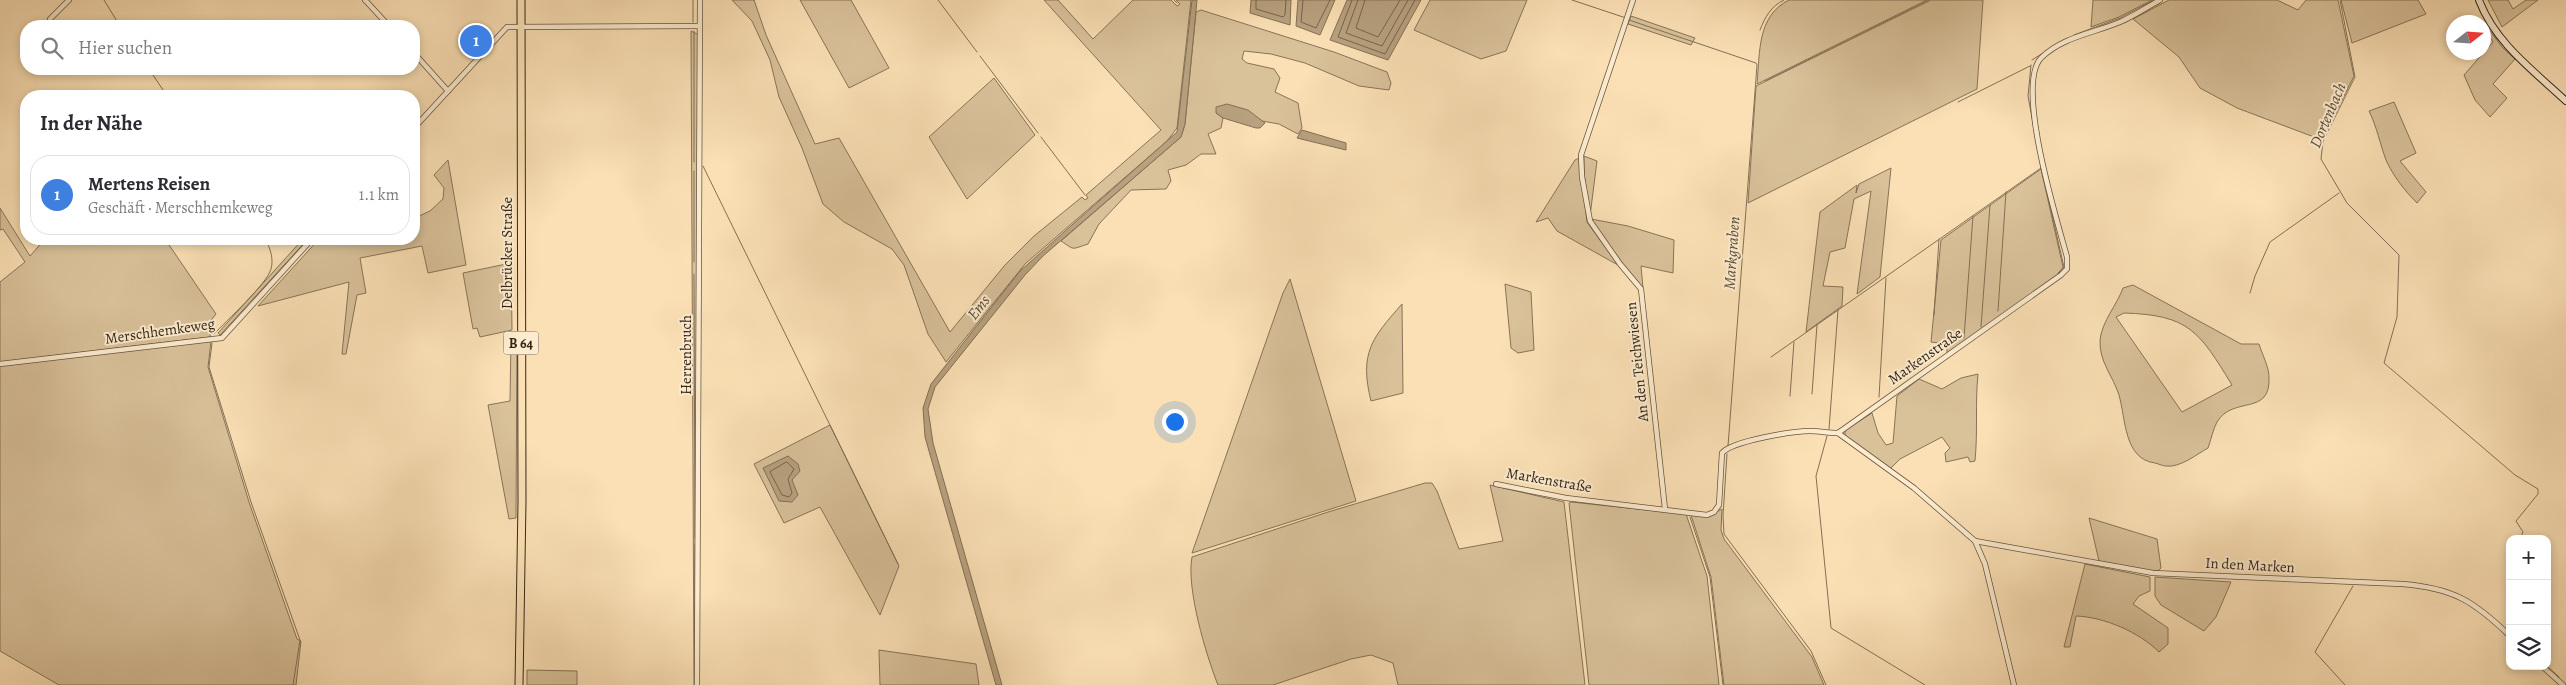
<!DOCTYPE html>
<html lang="de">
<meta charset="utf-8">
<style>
:root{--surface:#fff;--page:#f2f2f3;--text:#2b2b33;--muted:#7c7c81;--line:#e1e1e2;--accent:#8f2418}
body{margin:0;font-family:Alegreya,serif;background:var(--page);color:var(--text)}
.controls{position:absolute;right:15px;bottom:15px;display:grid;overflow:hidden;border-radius:10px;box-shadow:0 2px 8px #0003}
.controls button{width:45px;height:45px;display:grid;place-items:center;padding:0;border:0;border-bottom:1px solid var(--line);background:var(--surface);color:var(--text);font:25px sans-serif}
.compass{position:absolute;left:2446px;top:15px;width:45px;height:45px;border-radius:50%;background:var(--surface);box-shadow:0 2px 8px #0003;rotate:73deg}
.you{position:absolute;left:1174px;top:421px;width:18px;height:18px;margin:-12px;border:4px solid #fff;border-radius:50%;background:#1a73e8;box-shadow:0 0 0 8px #1a73e833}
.badge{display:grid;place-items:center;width:32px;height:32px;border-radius:50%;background:var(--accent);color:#fff;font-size:16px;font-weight:700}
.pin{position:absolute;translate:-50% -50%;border:2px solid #fff;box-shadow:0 1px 5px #0006}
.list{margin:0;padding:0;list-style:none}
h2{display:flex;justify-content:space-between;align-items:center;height:65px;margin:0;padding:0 20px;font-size:21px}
h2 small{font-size:16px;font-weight:400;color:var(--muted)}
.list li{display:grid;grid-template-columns:32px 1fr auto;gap:15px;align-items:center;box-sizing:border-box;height:80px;margin:0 10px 10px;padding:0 10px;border:1px solid var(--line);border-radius:20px}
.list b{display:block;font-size:19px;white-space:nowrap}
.list p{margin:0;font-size:16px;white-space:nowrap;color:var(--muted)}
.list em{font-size:16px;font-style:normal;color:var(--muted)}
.icon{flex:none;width:28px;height:28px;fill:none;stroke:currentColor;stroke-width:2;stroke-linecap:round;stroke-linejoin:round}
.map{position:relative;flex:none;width:2566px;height:685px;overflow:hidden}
.search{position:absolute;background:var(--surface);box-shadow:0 2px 8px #0003;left:20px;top:20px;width:400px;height:55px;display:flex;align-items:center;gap:12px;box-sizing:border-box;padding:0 18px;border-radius:20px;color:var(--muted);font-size:19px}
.panel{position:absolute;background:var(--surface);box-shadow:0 2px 8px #0003;left:20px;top:90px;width:400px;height:155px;border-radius:20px}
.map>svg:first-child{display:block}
.green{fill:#d9c19a;stroke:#877458;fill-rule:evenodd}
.water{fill:#b8a17f;stroke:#847055}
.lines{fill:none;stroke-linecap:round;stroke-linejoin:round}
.shore{stroke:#76644b;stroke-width:1}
.stream{stroke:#847055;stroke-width:1}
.street-casing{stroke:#66553e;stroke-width:6}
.secondary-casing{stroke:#352717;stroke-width:8}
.primary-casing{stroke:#352717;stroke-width:9}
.street{stroke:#fcebcf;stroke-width:4.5}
.secondary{stroke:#fcebcf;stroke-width:6}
.primary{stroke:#fbe0b5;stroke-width:7}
.labels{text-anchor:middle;stroke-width:4;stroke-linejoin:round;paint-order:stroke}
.shield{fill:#fcebcf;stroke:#71624e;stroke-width:1}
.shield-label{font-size:14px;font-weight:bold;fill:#352717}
.street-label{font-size:15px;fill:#352717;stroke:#fcebcf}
.water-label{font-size:16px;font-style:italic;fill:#5c4c36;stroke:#fcebcf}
</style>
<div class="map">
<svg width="2566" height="685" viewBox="0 0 2566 685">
<rect width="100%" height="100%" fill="#fbe0b5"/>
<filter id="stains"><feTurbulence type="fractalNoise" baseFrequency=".004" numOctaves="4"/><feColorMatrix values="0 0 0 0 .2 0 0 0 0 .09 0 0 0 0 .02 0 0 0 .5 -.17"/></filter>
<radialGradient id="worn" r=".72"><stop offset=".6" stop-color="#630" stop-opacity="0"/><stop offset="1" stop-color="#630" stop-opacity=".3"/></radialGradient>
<!-- green -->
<g class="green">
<path d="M732,0H754L766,35L815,144L839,138L950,332L1005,265L1034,236L1082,197L1085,200L1088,198L1086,195L1161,130L1044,0H1058L1093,39L1133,0H1171L1177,6L1180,4L1176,0H1191L1177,128L1167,141L1025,264L946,362L928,334L904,265L892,249L844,222L823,204L802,148L779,97L770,60L752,21Z"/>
<path d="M800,0H851L889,68L849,88Z"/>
<path d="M1430,0H1527L1506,51L1481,59L1414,30Z"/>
<path d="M1789,0H1927L1757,84C1760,52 1757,16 1789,0Z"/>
<path d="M1931,0H1983L1977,89L1748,203L1756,86Z"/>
<path d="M2093,0H2152L2119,17L2091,27Z"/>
<path d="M2169,0H2277L2298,10L2306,0H2338L2354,76L2322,140L2237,108L2200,88L2179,57L2133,19Z"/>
<path d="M2341,0H2418L2426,14L2352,43Z"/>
<path d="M2488,0H2508L2513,9L2526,0H2538L2502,27Z"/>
<path d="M1201,10L1334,52L1387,72L1391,83L1389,90L1359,86L1305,63L1271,54L1244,51L1242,59L1247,63L1274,69L1280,78L1275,92L1298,103L1302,128L1298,134L1279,124L1216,113L1223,118L1221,128L1208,134L1216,154H1201L1186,165L1168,170L1171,181L1166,189L1131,190L1099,224L1088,244C1070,250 1075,250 1061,241L1181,137L1185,124L1196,12Z"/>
<path d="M1631,16L1695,38L1691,45L1628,24Z"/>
<path d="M2481,19L2502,47L2515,59L2493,84L2507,98L2490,117L2475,100L2464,75L2493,42L2484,28V22L2479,21Z"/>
<path d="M691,31L699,35L696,685H694Z"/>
<path d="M994,78L1035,135L967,199L929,137Z"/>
<path d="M2394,102L2416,153L2400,161L2426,192L2417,203C2405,191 2393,176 2386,160C2380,144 2377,127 2369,111Z"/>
<path d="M1584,156L1597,161L1590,216L1584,173Z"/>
<path d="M1579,158L1587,222L1618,265L1557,231L1548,218L1536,222L1575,160Z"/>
<path d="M448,160L466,265L428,273L422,246L360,258L366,293L357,295L346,354H342L349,282L258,306L319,239H414V215L417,217L430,211L443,199L444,188L434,175Z"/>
<path d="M1891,168L1880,277L1857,294L1871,191L1854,199L1845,248L1830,252L1823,286L1843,287L1842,306L1806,332L1820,212L1857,185L1856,193L1859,184Z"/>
<path d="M2041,169L2063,267L2058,275L1947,354V344L1931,342L1941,240Z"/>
<path d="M0,208L30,256L45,239H165L216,314L212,319L210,337L0,362V282L25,262L3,229L0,230Z"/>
<path d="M1591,219L1628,226L1674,240L1673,273L1641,266L1643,288L1623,264Z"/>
<path d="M303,239H308L220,335L218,333Z"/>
<path d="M511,263L512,330L480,337L477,328L473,329L463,273Z"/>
<path d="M1290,279L1356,501L1192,553L1283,293Z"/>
<path d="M1505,284L1531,292L1534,350L1518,353L1511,348Z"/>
<path d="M2133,285L2241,344H2259C2262,354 2269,367 2269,377C2271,417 2233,395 2217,422C2213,429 2211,440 2208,448C2197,454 2180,468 2166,466C2163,466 2159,464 2155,463C2124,459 2126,420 2119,395C2113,376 2099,362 2100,340C2102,321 2117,305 2123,288ZM2124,313C2189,315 2199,331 2232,385L2182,412L2116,317Z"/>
<path d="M1402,304L1403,393L1371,401C1359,353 1372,338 1402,304Z"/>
<path d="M517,339L516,518L509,519L488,405L510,401L511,340Z"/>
<path d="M211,341L208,367L249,502L297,639L301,641L296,685H59L0,651V366Z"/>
<path d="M1978,374C1975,404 1978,430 1975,461L1970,462L1968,457L1946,462L1945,453L1950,448L1942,437L1900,459L1890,469L1845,437V430L1872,413L1878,433L1886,445L1893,443L1897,396L1919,379L1942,389L1961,378Z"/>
<path d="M830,425L899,566L880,615L820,507L784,523L754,464Z"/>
<path d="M1425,483H1432L1437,491L1459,549L1503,541L1490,485L1564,502L1585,685H1398L1393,663L1371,655L1351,659L1273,685H1218C1206,655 1186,588 1192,557L1328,512Z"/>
<path d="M1571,502L1686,514L1707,576L1719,685H1589L1569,503Z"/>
<path d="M1722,509L1721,530L1724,539L1812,657L1824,685H1724L1711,577L1691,515L1708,516Z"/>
<path d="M2089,518L2157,539L2161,568L2158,571H2151L2099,561Z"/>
<path d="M2085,564L2150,577V591L2139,596L2133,604L2168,628V644L2159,652C2139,632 2104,617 2076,616L2070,647H2064Z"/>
<path d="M2155,577L2231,582L2216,617L2204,631L2161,605L2155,596Z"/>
<path d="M879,650L976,664L979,685H880Z"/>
<path d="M527,670L577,671V685H527Z"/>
</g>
<!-- water -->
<g class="water">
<path d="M1192,0H1197L1185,124L1181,137L1043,256L1025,275L935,387L928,409L933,443L1002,685H996L925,437L923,408L931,384L1020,271L1177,132Z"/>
<path d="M1251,0H1291L1290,25L1250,13Z"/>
<path d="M1298,0H1335L1320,35L1296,26Z"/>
<path d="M1347,0H1421L1388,60L1330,40Z"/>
<path d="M1227,104L1248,110L1265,123L1260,128H1256L1223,118L1216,113V107Z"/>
<path d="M1302,130L1346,143V150L1297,138Z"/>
<path d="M788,456L798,464L800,471L792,480L798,495L792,502L779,501L763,468Z"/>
</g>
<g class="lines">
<!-- shore -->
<g class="shore">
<path d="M1256,0V9L1283,17L1285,15L1286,0"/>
<path d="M1303,0L1301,22L1316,28L1330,0"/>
<path d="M1352,0L1338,37L1385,54L1415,0"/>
<path d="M1358,0L1346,33L1382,46L1408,0"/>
<path d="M1365,0L1356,28L1378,37L1400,0"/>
<path d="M787,462L794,469L788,479L792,493L789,497L782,495L770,472Z"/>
</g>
<!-- stream -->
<g class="stream">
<path d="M104,0L120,26"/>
<path d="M693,0V22"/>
<path d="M938,0L977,52"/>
<path d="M1174,0L1177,3"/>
<path d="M1572,0L1626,18"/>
<path d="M2340,0L2355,77L2323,141L2321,159L2347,203L2399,255L2397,317L2384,363L2515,475L2538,489V494L2516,521L2523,532L2520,539"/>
<path d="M1629,20L1756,63L1757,65L1728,446"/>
<path d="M1760,30C1765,17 1771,6 1784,0"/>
<path d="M694,31V162"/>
<path d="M2074,35L2120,18L2154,0"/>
<path d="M2064,40L2068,38"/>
<path d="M980,56L1038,133"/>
<path d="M2032,60L2054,46"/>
<path d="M2031,65L2028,96L2043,177"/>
<path d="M149,69L167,96"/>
<path d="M1765,81L1929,0"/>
<path d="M1958,102L2030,66"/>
<path d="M1041,137L1085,195"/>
<path d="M703,166L898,564"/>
<path d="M694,171V262"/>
<path d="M2047,193L2064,267L2058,273"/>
<path d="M694,274L695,538"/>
<path d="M2250,293L2255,276L2270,242L2339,193"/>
<path d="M1998,311L2006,192"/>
<path d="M1934,315L1939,239"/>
<path d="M1981,327L1990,205"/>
<path d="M214,334C226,321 267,284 271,269C274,259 270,247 265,239"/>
<path d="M1964,338L1973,216"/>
<path d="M212,343L209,367L251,502L300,640L293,685"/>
<path d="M1771,357L2041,168"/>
<path d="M1812,394L1817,325"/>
<path d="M1790,396L1794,342"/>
<path d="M1879,397L1886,278"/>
<path d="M1829,429L1838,310"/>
<path d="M1827,436L1816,476L1831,628L1925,685"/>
<path d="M1727,454L1723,516L1724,534L1811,651L1826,685"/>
<path d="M1690,517L1710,577L1723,685"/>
<path d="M695,545V652"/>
<path d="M2510,563V566"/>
<path d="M695,659V674"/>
<path d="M2547,666L2559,677"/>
<path d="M2345,685L2315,652L2353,586"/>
</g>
<!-- street casing -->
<g class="street-casing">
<g id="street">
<path d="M365,0L389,26"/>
<path d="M1633,0L1581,155L1582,177L1590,221L1620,264L1641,289L1665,509"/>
<path d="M50,19L69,0"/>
<path d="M414,53L448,91"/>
<path d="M414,128L507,27L699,26"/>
<path d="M0,364L222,338L312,239"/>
<path d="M1838,433L1914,488L1975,541L1985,564L2014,685"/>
<path d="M1496,484L1566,498L1707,515L1714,512L1719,505L1722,453C1732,441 1793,431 1810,431C1819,431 1828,433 1838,433L2061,275L2067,269V257C2057,220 2015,86 2041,58C2062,37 2094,33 2120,22C2134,16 2147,7 2160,0"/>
<path d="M1975,541L2153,573L2402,584C2453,588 2474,601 2510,636"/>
<path d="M2542,666L2563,685"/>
<path d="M697,685L700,0"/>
</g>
</g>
<!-- secondary casing -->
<g class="secondary-casing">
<path id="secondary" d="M2479,0C2495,43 2534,71 2566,101"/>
</g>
<!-- primary casing -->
<g class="primary-casing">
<path id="primary" d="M519,685L522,501L521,0"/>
</g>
<!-- street -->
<use href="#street" class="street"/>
<!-- secondary -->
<use href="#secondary" class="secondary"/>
<!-- primary -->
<use href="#primary" class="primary"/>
</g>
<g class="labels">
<!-- shield labels -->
<rect class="shield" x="503.5" y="331.5" width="35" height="23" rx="4"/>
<g class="shield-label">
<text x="521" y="348">B 64</text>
</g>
<!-- street labels -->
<g class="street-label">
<text transform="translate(507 253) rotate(-90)" y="5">Delbrücker Straße</text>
<text transform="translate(160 331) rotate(-8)" y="5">Merschhemkeweg</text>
<text transform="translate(686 355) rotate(-90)" y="5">Herrenbruch</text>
<text transform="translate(1925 356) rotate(-35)" y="5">Markenstraße</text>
<text transform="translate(1637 362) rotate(-96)" y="5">An den Teichwiesen</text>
<text transform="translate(1549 480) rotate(10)" y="5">Markenstraße</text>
<text transform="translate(2250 565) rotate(3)" y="5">In den Marken</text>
</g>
<!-- water labels -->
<g class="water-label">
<text transform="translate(2327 115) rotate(-67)" y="6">Dortenbach</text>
<text transform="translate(1731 253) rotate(-86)" y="6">Markgraben</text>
<text transform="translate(978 307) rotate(-52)" y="6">Ems</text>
</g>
</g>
<rect width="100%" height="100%" filter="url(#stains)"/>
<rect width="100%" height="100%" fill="url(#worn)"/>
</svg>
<div class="controls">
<button>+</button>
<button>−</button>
<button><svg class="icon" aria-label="layers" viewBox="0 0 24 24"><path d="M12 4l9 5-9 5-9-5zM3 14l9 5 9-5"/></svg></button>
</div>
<svg class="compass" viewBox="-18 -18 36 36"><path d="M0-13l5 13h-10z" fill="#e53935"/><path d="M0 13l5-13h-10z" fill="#7c7c81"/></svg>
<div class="you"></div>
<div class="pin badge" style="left:476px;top:41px;background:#3f7fe0">1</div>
<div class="search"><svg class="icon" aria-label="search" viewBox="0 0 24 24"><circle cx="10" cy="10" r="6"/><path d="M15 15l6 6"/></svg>Hier suchen</div>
<section class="panel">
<h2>In der Nähe<small></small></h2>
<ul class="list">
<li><span class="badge" style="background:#3f7fe0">1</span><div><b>Mertens Reisen</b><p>Geschäft · Merschhemkeweg</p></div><em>1.1 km</em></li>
</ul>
</section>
</div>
